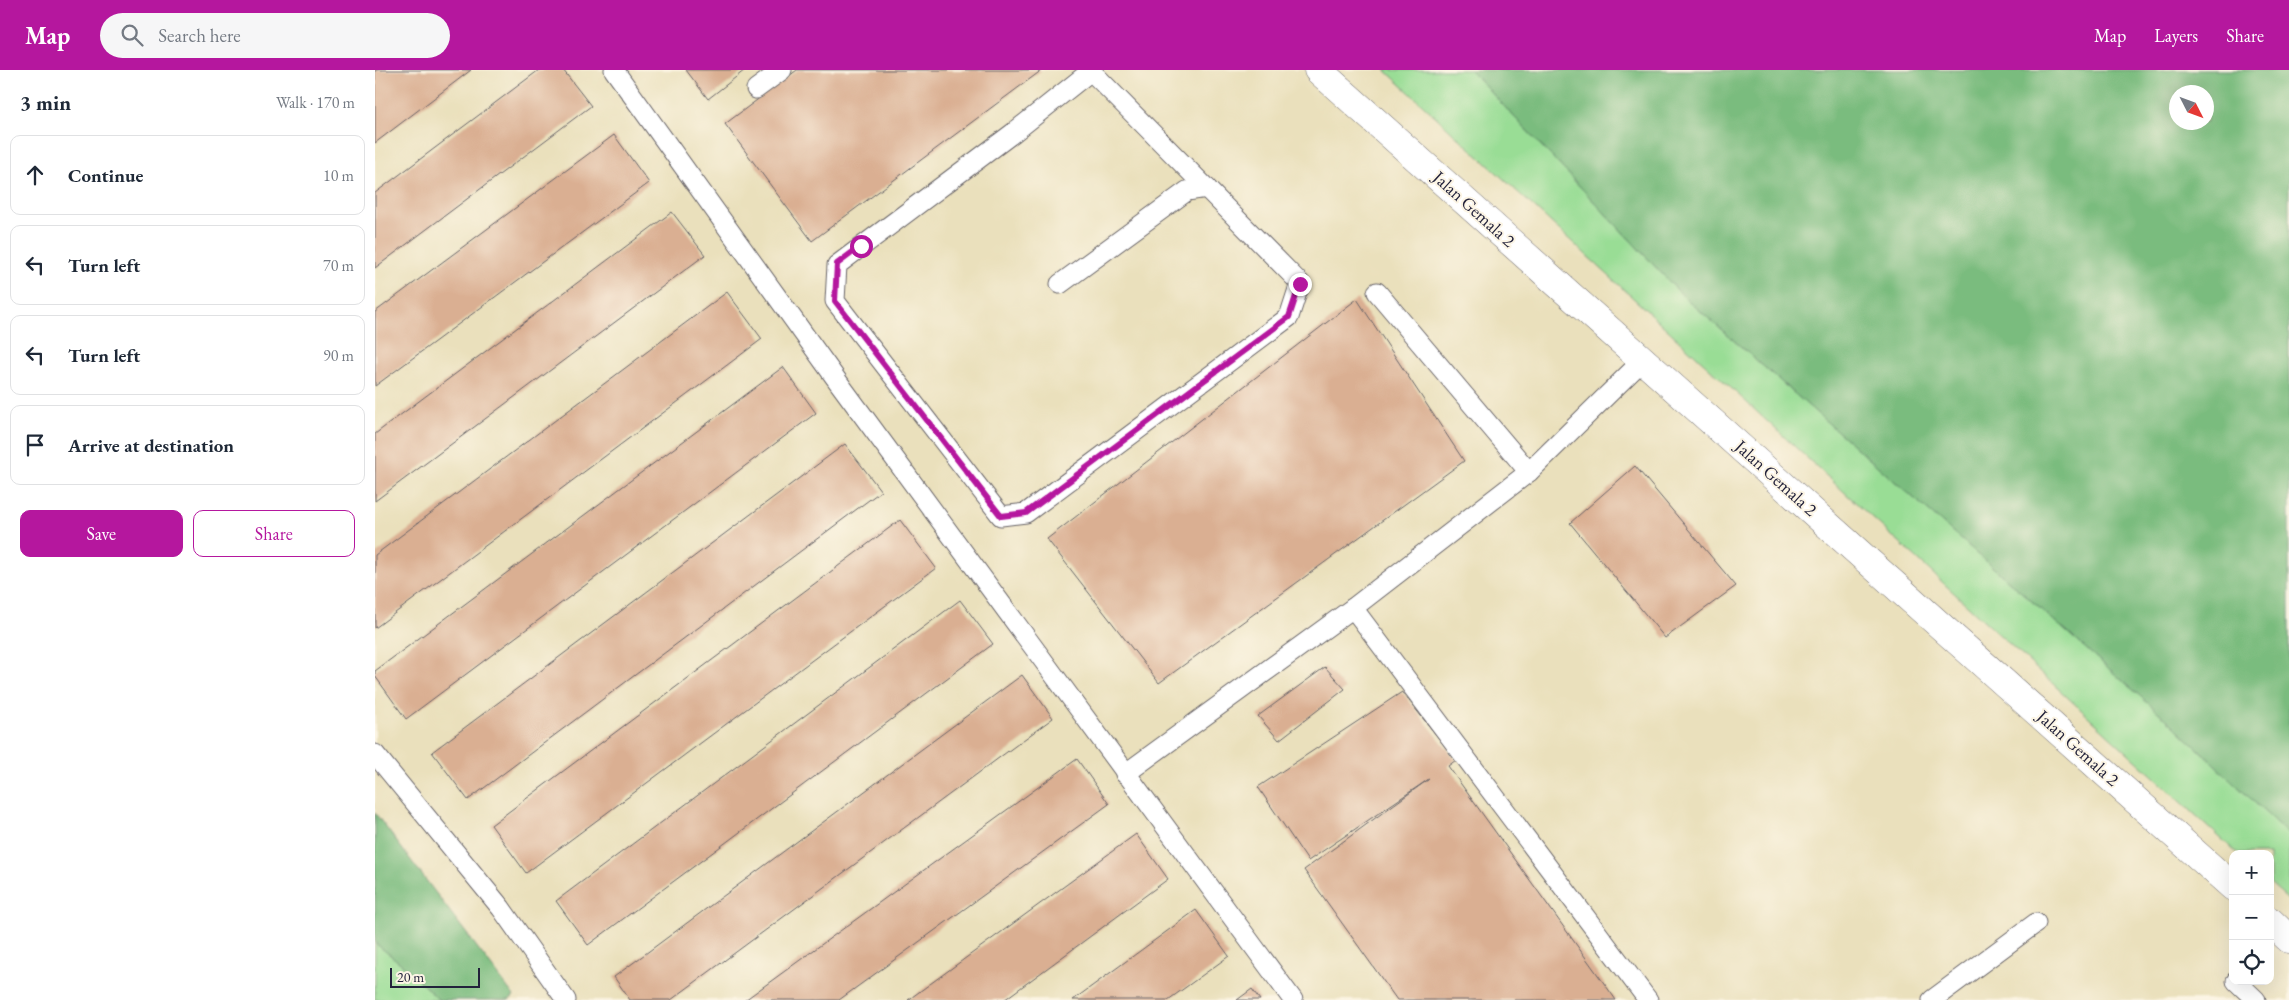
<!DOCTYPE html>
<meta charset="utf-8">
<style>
:root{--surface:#fff;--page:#f6f6f7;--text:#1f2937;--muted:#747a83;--line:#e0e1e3;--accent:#b5179e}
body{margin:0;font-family:"EB Garamond",serif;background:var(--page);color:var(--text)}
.controls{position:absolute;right:15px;bottom:15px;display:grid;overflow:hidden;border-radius:10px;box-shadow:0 5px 20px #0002}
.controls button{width:45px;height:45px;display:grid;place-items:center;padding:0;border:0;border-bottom:1px solid var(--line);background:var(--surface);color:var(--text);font:25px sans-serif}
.compass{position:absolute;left:1794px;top:15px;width:45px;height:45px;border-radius:50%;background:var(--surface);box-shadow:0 5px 20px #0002;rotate:132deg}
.scale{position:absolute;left:15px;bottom:12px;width:90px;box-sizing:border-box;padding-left:5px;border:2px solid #22223b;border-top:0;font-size:14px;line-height:18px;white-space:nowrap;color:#22223b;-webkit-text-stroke:4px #fcf5e5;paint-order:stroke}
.stop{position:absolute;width:15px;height:15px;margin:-11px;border:4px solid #b5179e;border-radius:50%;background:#fff}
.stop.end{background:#b5179e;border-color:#fff;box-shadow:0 1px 5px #0008}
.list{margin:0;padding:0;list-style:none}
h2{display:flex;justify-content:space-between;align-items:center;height:65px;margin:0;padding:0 20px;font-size:21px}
h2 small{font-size:16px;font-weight:400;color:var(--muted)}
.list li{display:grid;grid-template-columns:32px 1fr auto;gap:15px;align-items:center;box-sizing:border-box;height:80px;margin:0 10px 10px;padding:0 10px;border:1px solid var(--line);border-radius:10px}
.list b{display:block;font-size:19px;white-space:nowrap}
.list em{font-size:16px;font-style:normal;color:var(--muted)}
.actions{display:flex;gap:10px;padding:15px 20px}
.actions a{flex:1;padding:11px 0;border:1px solid var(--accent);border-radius:10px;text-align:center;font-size:18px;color:var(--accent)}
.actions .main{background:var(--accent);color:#fff}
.icon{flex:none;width:28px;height:28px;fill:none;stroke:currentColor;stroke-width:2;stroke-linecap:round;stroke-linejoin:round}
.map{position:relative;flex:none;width:1914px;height:930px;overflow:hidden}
header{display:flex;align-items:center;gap:30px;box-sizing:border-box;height:70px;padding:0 25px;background:var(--accent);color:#fff}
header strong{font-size:24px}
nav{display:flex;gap:28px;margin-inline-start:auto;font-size:18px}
.search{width:350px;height:45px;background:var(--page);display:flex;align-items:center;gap:12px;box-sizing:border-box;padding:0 18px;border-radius:28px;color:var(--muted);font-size:19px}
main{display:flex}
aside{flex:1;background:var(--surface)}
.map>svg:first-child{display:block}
.green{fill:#99dd95;stroke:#5e8068}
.forest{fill:#7abc7e;stroke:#4e6f5c;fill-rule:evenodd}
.building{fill:#daaf92}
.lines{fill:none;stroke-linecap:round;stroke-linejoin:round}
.lane-casing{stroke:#686468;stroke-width:21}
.street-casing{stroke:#686468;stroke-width:29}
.lane{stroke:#fff;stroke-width:19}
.street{stroke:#fff;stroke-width:28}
.route{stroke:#b5179e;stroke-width:6}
.labels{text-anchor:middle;stroke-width:4;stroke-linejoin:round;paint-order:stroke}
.street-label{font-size:18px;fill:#22223b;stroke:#fcf5e5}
</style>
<header>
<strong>Map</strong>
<div class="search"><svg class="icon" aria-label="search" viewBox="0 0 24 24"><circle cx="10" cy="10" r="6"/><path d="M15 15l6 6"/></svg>Search here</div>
<nav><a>Map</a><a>Layers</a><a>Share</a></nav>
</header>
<main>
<aside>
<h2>3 min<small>Walk · 170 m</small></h2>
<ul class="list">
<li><svg class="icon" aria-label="ahead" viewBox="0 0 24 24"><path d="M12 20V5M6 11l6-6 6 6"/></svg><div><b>Continue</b></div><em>10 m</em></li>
<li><svg class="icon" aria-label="left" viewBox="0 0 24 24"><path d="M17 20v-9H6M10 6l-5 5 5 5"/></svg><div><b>Turn left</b></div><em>70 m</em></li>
<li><svg class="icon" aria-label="left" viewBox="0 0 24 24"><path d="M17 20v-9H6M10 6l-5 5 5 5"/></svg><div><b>Turn left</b></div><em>90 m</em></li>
<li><svg class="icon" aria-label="arrive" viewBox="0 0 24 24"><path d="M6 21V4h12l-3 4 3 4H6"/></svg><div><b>Arrive at destination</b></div></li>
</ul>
<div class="actions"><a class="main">Save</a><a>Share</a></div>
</aside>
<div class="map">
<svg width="1914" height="930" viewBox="0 0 1914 930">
<rect width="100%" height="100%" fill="#fcf5e5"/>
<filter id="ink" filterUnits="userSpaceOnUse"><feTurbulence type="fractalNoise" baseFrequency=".02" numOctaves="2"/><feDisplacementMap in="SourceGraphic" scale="10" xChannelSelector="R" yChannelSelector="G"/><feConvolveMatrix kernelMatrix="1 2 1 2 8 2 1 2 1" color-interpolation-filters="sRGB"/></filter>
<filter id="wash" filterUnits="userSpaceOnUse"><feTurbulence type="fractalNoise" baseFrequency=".0096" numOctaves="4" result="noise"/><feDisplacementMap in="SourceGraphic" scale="20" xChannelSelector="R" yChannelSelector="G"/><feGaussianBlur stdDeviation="1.12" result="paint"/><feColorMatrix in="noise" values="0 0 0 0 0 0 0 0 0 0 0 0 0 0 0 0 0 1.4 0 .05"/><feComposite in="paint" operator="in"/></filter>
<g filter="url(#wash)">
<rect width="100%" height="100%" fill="#eae0bc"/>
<!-- green -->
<g class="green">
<path d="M1010,0H1095L1308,226L1797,654L1914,765V831L1895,814V784H1863Z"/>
<path d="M0,873L29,896L64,930H0Z"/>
</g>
<!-- forest -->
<g class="forest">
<path d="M1095,0H1914V765L1797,654L1308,226ZM1802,22H1832V52H1802Z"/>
<path d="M0,743L139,926L134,930H64L29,896L0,873Z"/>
</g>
<g id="blocks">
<!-- building -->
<g class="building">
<path d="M0,0H96L0,73Z"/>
<path d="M164,0H188L216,36L0,198V123Z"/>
<path d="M311,0H370L333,29Z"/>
<path d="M422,0H667L437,171L350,54Z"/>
<path d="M239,65L274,113L0,316V242Z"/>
<path d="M297,142L330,185L0,431V364Z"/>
<path d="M352,222L387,269L0,558V485Z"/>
<path d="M982,229L1089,391L784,613L672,469Z"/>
<path d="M408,297L441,343L31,649L0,606V601Z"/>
<path d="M470,374L506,421L93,730L57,682Z"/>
<path d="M1260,396L1361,516L1290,568L1195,453Z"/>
<path d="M525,450L561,498L151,803L116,755Z"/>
<path d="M585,530L618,574L213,875L181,831Z"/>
<path d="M950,597L970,619L904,670L883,646Z"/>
<path d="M647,605L678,648L296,930H255L239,907Z"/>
<path d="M1027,622L1081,690L1073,696L1241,930H1022L929,800L1054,709L933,791L883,717Z"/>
<path d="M702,689L734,734L464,930H370Z"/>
<path d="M761,764L793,809L629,930H533Z"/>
<path d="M821,840L854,886L793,930H698Z"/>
<path d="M877,919L885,930H862Z"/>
</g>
</g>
</g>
<g filter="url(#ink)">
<use href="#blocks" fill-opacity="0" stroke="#686468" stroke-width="1"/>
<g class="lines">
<!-- lane casing -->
<g class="lane-casing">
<g id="lane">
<path d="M239,0L464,313L918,930"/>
<path d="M716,1L925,213L914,247L651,443L626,446L460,231L462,195L638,63L717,0"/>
<path d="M381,19L407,0"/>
<path d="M685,214L812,121L832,118"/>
<path d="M1002,222L1154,402"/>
<path d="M978,538L1273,930"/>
<path d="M0,684L126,838L191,930"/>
<path d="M750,704L978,538L1154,402L1268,290"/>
<path d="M1861,911L1881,930"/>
<path d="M1557,930L1661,853"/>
</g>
</g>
<!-- street casing -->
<g class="street-casing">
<g id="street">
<path d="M943,0L1858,817"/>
<path d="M1895,851L1914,869"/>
</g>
</g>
<!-- lane -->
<use href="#lane" class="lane"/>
<!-- street -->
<use href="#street" class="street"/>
</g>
</g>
<g class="lines" filter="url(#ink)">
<!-- route -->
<path class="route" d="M486,176L462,194L460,231L626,446L651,443L914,247L925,214"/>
</g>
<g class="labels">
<!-- street labels -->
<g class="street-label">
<text transform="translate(1099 139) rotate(42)" y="6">Jalan Gemala 2</text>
<text transform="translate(1401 408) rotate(42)" y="6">Jalan Gemala 2</text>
<text transform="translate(1703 678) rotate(42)" y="6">Jalan Gemala 2</text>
</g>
</g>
</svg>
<div class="controls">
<button>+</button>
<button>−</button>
<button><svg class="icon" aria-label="locate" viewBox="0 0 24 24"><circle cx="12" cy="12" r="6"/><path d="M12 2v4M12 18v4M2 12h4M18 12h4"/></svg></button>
</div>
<svg class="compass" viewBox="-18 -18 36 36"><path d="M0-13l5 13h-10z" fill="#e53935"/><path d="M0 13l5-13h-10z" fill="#747a83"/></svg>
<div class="scale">20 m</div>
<div class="stop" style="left:486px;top:176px"></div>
<div class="stop end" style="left:925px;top:214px"></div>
</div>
</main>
